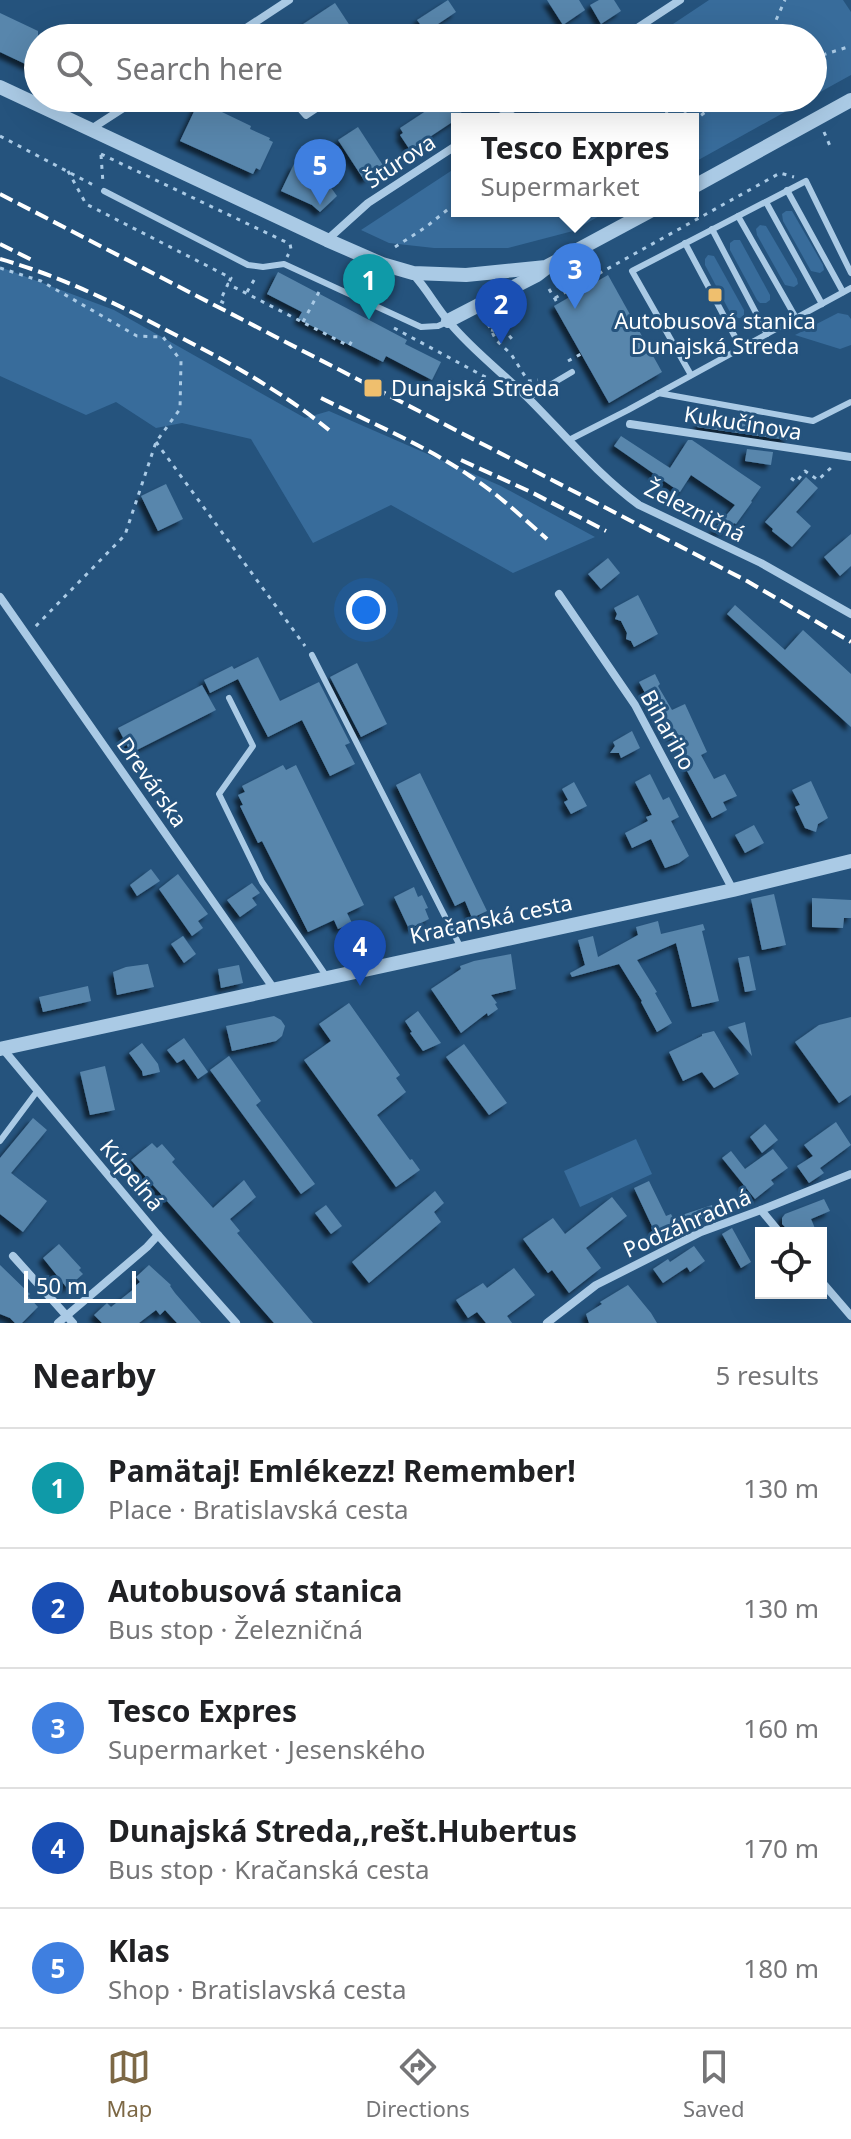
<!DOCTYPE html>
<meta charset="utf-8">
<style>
:root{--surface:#fff;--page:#f2f2f2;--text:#202124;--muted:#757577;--line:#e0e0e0;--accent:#7d6845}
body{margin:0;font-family:"Noto Sans",sans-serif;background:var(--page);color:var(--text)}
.controls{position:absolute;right:24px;bottom:24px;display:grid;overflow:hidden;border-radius:0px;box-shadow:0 8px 32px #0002}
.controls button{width:72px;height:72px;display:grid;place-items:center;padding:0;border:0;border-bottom:2px solid var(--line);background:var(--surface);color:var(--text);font:40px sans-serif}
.scale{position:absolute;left:24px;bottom:20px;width:112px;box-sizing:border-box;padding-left:8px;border:4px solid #fff;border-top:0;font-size:22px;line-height:28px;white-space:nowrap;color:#fff;-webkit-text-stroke:6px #25537d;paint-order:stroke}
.you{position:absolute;left:366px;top:610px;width:28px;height:28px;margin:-20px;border:6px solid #fff;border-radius:50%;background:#1a73e8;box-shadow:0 0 0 12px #1a73e833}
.badge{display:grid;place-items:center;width:52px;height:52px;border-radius:50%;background:var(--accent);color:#fff;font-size:26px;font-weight:700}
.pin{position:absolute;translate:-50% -66px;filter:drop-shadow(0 2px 4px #0008)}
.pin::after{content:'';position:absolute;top:42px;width:28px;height:24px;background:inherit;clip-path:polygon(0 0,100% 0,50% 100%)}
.popup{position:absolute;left:451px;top:113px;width:248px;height:104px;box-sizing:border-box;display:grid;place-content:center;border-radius:0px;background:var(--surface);filter:drop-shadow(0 2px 6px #0005);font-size:26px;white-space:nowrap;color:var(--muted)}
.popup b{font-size:30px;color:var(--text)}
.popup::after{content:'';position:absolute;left:50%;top:100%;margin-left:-16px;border:16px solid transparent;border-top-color:var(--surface)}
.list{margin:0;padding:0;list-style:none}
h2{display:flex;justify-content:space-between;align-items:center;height:104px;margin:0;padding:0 32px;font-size:34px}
h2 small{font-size:26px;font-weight:400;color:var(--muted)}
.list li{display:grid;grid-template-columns:52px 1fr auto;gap:24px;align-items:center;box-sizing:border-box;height:120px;padding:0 32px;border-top:2px solid var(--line)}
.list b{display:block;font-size:30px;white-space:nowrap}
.list p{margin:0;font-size:26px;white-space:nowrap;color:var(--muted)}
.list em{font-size:26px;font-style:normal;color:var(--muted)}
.icon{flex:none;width:44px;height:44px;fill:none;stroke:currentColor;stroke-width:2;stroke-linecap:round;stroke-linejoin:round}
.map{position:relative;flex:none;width:851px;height:1323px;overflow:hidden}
.search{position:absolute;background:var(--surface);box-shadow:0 8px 32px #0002;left:24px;right:24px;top:24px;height:88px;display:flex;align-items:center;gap:20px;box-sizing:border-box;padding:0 28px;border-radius:44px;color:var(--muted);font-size:30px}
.sheet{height:704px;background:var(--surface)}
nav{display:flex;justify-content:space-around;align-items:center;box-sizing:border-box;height:112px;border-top:2px solid var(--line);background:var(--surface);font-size:22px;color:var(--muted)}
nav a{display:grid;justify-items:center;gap:4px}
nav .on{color:var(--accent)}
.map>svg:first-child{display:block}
.green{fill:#386c9b}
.building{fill:#5986ac;filter:url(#shadow)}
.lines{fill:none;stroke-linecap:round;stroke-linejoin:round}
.path{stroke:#aacae5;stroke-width:3;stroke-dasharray:4 6;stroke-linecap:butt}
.service{stroke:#aacae5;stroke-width:6}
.minor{stroke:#aacae5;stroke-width:8}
.tertiary{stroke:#aacae5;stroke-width:14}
.rail{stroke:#fff;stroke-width:4;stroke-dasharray:14 6;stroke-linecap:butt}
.poi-dot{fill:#efbf6e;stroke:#25537d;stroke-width:3}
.labels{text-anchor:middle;stroke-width:6;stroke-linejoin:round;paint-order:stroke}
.street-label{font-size:22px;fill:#fff;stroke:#25537d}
.poi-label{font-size:22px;fill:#fff;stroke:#25537d}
</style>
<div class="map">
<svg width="851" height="1323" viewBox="0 0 851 1323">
<defs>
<filter id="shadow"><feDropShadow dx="-4.5" dy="4.5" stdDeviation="2" flood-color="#0009"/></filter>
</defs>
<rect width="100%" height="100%" fill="#25537d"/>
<!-- green -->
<g class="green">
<path d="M709,0H843L851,12V75L813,96V38H652Z"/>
<path d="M561,98H810L693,163V119H529Z"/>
<path d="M457,167V211H608L573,231L508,248H434L389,243L361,230Z"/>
<path d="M786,211H792L823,265L824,270L820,273L811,271L783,221L782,214Z"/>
<path d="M760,225L766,226L797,279L798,284L794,287L785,285L757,235L756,229Z"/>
<path d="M734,240H740L770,295V300L766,303H760L757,300L730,250V243Z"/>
<path d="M708,255L714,256L744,310V315L740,318H734L732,316L705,265V259Z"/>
<path d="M0,267L114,310L305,418L329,411L501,486L595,537L513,573L391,505L313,543L251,439L182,423L156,428L116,402L86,415L0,376Z"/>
<path d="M838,313L848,315L851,319V345L840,349L795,335Z"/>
<path d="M636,1139L652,1174L580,1207L564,1171Z"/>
</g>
<!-- building -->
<g class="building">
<path d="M448,0L456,12L426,32L417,20Z"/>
<path d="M547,0H579L585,10L563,25Z"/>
<path d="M599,0H614L621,11L601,24L590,5Z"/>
<path d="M335,3L358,38H282Z"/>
<path d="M0,13L38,31V70L0,52Z"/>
<path d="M453,100L463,115L410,150L400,135L403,133L400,128L435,105L437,110Z"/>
<path d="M199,101L251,126L250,129L270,138L269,140L273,142L260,170L256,168L253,174L180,141Z"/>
<path d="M358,127L384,167L364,180L338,140Z"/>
<path d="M294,164L327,182L337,196L320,212L312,205L281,191Z"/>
<path d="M278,272L407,340L405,344L441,362L432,380L386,356L383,362L298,319L302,312L267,294Z"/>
<path d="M608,275L662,372L609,403L554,306Z"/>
<path d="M704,415L789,428L787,440L697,427Z"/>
<path d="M621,436L670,468L688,440H692L761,487L751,501L752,502L736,524L734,523L729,529L712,532L735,505L691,475L680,492L614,446Z"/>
<path d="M747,449L773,452L771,465L745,461Z"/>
<path d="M806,477L818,488L796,512L811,526L792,547L772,531L773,529L765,522Z"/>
<path d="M166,484L183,519L158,531L141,496Z"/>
<path d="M851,534V566L840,576L824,557Z"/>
<path d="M608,558L620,573L601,589L588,574Z"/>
<path d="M638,595L658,634L634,647L631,641L626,639L627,633L621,621L615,619L617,614L614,608Z"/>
<path d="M735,605L785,650L803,630L851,674V727L727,614Z"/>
<path d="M258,657L280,701L319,682L350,743L345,745L355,764L330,776L302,720L268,737L238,679L210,693L204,680L232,666L234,669Z"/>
<path d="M357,663L387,724L361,737L330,677Z"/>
<path d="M655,674L660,684L658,686L672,710L685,704L707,752L701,755L714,779L725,774L737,796L723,802L727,810L712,818L687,771L690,770L672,733L668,735L639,682Z"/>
<path d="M202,685L216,710L131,753L118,728Z"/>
<path d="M632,731L640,748L621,758L619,753H610L615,746L613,742Z"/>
<path d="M283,765L286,770L296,765L364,905L347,913L352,923L338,929L334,920L308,932L262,841L258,843L240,806L243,805L238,795L245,792L242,786Z"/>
<path d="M420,773L487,911L472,918L465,901L455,906L396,785Z"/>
<path d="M650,774L663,800L669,797L679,817L671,821L689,856L679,863L665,868L651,839L632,848L625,833L648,821L646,817L652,815L635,782Z"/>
<path d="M811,781L828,818L818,824L816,832L805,828L795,807L800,805L792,790Z"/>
<path d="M574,782L587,806L571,814L564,802L568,800L562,789Z"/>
<path d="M754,825L764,843L745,853L735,835Z"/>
<path d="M151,869L160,881L137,896L130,885Z"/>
<path d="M178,874L208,914L198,921L203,928L192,936L159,889Z"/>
<path d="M252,883L260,893L252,898L257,905L240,917L227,900Z"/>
<path d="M414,887L418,897L422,895L428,908L425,909L429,919L409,929L394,897Z"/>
<path d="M774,894L786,945L762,950L751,899Z"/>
<path d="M812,898L851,900V918H844L843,928L812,927Z"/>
<path d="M658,921L661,934L703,924L705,930L702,931L719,1001L692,1007L676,943L637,960L657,992L655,993L672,1023L657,1032L641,1002L642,1001L619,964L572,977L570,973L585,965L578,940L593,936L598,957L638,935L636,927Z"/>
<path d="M183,936L196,954L184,963L171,944Z"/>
<path d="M511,954L516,989L491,995L497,1003L495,1004L498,1009L488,1016L487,1013L461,1033L431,989L461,969L460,966L474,961Z"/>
<path d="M749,956L756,990L745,992L738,958Z"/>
<path d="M148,964L154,987L117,995L113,972L126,967Z"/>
<path d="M239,965L243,983L221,988L218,969Z"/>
<path d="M88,986L91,1001L43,1012L39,997Z"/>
<path d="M349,1003L400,1075L396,1078L406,1092L377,1115L410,1160L412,1159L420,1170L396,1187L304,1060L331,1041L319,1024Z"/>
<path d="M418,1011L441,1043L423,1051L410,1033L412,1032L405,1021Z"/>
<path d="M274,1016L281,1020L285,1026L282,1036L276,1041L232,1051L226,1026Z"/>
<path d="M851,1017V1095L839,1103L795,1042L819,1025Z"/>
<path d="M745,1022L752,1056L728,1027Z"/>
<path d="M714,1031L739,1074L714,1088L702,1072L683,1081L669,1052L702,1036V1034Z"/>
<path d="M184,1038L208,1072L198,1079L184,1059L177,1063L167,1050Z"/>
<path d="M142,1043L158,1064L160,1072L143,1076L142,1071L129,1053Z"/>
<path d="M464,1044L507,1103L489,1115L446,1057Z"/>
<path d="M229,1056L261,1101L256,1105L315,1184L301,1194L210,1070Z"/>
<path d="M105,1066L115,1110L90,1115L80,1072Z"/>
<path d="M33,1118L47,1130L11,1173L47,1201L23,1232L0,1214V1158Z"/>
<path d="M836,1122L851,1145L820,1168L824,1173L809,1183L797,1166L813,1156L804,1145Z"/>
<path d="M765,1124L778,1140L762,1153L750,1137Z"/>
<path d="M152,1143L157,1148L162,1144L175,1159L172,1162L213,1208L244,1180L256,1197L230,1219L240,1231L237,1233L313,1323H274L131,1160Z"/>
<path d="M773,1149L788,1168L771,1180L774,1184L755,1199L722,1158L731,1151L745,1169Z"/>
<path d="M649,1181L666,1216L671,1214L673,1218L712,1205L715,1212L658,1239L634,1188Z"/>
<path d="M435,1191L444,1203L434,1212L441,1222L369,1283L352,1262Z"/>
<path d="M612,1197L627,1216L586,1248L601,1268L569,1293L552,1270L548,1273L523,1239L553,1218L565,1234Z"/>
<path d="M824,1199L830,1211L811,1219L817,1233H791L782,1224V1218L785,1214Z"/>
<path d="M326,1205L342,1226L331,1234L315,1213Z"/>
<path d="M732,1228L751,1262L741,1268L722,1234Z"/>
<path d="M59,1244L81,1268L79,1270L83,1274L67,1288L43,1258Z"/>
<path d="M694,1246L705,1261L690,1272L687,1267L663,1283L653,1269L668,1259L670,1262Z"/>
<path d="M0,1265L30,1294L28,1296L38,1307L22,1323H15L10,1318L0,1314Z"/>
<path d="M149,1265L171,1285L170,1286L175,1293L201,1323H177L165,1310L160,1315L156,1310L139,1323H102L94,1315L107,1303L111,1307L135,1288L134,1287L140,1282L136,1277Z"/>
<path d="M514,1268L535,1295L507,1316L512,1323H486L477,1312L468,1318L456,1300L483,1283L487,1288Z"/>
<path d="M628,1285L651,1313L657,1323H589L586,1314L602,1304L600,1302Z"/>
</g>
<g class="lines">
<!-- path -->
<g class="path">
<path d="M768,38L785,0"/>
<path d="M813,58L851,46"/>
<path d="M666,100L696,118"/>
<path d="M638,101L666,100L667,119"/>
<path d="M693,121L725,98"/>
<path d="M824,132L830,146"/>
<path d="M0,136L97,187"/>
<path d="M101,154L290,244L291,249L287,257"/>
<path d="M101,155L103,183"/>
<path d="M68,171L86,204L231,278L228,284"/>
<path d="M680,211L681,213"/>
<path d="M395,247L426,227L457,202"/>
<path d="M0,268L41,281L137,336L163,337L181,361L180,409L156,442L125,535L33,629"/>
<path d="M578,271L588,287"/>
<path d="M549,289L558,304"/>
<path d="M247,292L257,275"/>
<path d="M555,298L780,173L794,177"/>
<path d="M224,303L220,301L228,284L349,346L353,339"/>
<path d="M303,322L320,290"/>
<path d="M488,324L496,340L511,354L528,381L538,380"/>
<path d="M394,328L489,379"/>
<path d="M491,330L506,332L512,339"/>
<path d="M568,361L581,354"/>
<path d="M156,442L305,646"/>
<path d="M791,478L796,482L805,471L818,480L834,465"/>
</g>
<!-- service -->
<g class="service">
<path d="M290,98L306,116L333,98"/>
<path d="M787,190L843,292"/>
<path d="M104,191L248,265L263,267L284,264L421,327L438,326L447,322"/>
<path d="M766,202L822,304"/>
<path d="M738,216L796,318"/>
<path d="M712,229L767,334"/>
<path d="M685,243L741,348"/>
<path d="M691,375L632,271L806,181L851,273"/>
<path d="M658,393L813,421L851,402"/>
<path d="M528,398L572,372"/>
<path d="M569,440L628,410L851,288"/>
<path d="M312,655L461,948"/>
<path d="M229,698L253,746L219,794L262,882L327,977"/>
<path d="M0,1141L38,1090"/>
</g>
<!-- minor -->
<g class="minor">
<path d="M231,38L289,0"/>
<path d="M622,38L680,0"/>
<path d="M497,119L529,98"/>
<path d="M91,129L139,98"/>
<path d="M327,240L368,203L457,145"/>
<path d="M413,274C427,289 436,307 450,323C473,351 503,373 529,399C565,435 598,475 639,505L761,563L851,614"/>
<path d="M630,424L851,457"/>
<path d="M559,594L635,705L733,890"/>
<path d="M0,597L274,989"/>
<path d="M3,1049L158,1235L236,1323"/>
<path d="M761,1210L780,1233"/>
<path d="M13,1256L73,1323"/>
<path d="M821,1281L851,1316"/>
<path d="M58,1323L147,1247L158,1235"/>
<path d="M547,1323L596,1285L701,1232L761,1210L851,1174"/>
</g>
<!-- tertiary -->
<g class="tertiary">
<path d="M0,87L327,240L382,264L413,273L466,275L546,267L650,211"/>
<path d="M693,187L851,100"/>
<path d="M448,321L537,275L546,268"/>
<path d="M0,1049L733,890L851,861"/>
</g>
<!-- rail -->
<g class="rail">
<path d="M0,194L747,581L851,642"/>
<path d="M0,244L32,260"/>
<path d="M0,259C60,276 113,302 168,331C225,360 280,390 329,430"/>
<path d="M321,398C371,423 424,445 470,476C498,494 522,517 547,539"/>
<path d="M461,460L531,492L606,531"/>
</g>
</g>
<!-- markers -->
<g class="poi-dot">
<rect x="707" y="287" width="16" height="16" rx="4"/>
<rect x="363" y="378" width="20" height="20" rx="4"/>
</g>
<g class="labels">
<!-- street labels -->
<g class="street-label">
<text transform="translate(400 161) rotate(-33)" y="8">Štúrova</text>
<text transform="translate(743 423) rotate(9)" y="8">Kukučínova</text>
<text transform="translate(695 511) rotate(27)" y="8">Železničná</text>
<text transform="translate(668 730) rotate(61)" y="8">Bihariho</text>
<text transform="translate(152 782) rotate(55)" y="8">Drevárska</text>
<text transform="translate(491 919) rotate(-12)" y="8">Kračanská cesta</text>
<text transform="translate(132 1175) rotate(50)" y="8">Kúpeľná</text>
<text transform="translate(687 1223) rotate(-24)" y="8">Podzáhradná</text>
</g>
<!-- poi labels -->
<g class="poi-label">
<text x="715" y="329">Autobusová stanica<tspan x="715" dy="25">Dunajská Streda</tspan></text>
<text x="391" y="396" text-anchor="start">Dunajská Streda</text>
</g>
</g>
</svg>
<div class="controls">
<button><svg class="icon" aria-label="locate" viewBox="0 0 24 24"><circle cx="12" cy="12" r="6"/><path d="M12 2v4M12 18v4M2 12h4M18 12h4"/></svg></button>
</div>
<div class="scale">50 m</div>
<div class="you"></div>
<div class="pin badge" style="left:369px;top:320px;background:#0f9aa8">1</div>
<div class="pin badge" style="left:501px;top:344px;background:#1a4fb4">2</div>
<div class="pin badge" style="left:575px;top:309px;background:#3f7fe0">3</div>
<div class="popup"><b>Tesco Expres</b>Supermarket</div>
<div class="pin badge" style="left:360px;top:986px;background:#1a4fb4">4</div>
<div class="pin badge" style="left:320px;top:205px;background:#3f7fe0">5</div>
<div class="search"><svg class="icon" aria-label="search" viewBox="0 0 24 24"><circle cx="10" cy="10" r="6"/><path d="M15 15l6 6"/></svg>Search here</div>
</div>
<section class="sheet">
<h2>Nearby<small>5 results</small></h2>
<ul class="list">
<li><span class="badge" style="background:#0f9aa8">1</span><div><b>Pamätaj! Emlékezz! Remember!</b><p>Place · Bratislavská cesta</p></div><em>130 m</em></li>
<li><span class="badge" style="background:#1a4fb4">2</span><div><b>Autobusová stanica</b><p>Bus stop · Železničná</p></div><em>130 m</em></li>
<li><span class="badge" style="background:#3f7fe0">3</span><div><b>Tesco Expres</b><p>Supermarket · Jesenského</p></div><em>160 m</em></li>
<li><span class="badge" style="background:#1a4fb4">4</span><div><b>Dunajská Streda,,rešt.Hubertus</b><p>Bus stop · Kračanská cesta</p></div><em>170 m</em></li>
<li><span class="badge" style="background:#3f7fe0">5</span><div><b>Klas</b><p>Shop · Bratislavská cesta</p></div><em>180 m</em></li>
</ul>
</section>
<nav>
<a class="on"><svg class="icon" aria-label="map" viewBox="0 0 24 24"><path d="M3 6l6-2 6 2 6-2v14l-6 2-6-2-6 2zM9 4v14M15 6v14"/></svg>Map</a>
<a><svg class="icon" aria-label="directions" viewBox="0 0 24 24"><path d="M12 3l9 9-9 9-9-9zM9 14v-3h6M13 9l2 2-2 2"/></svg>Directions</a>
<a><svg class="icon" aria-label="saved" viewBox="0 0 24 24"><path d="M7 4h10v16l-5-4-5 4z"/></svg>Saved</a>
</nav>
